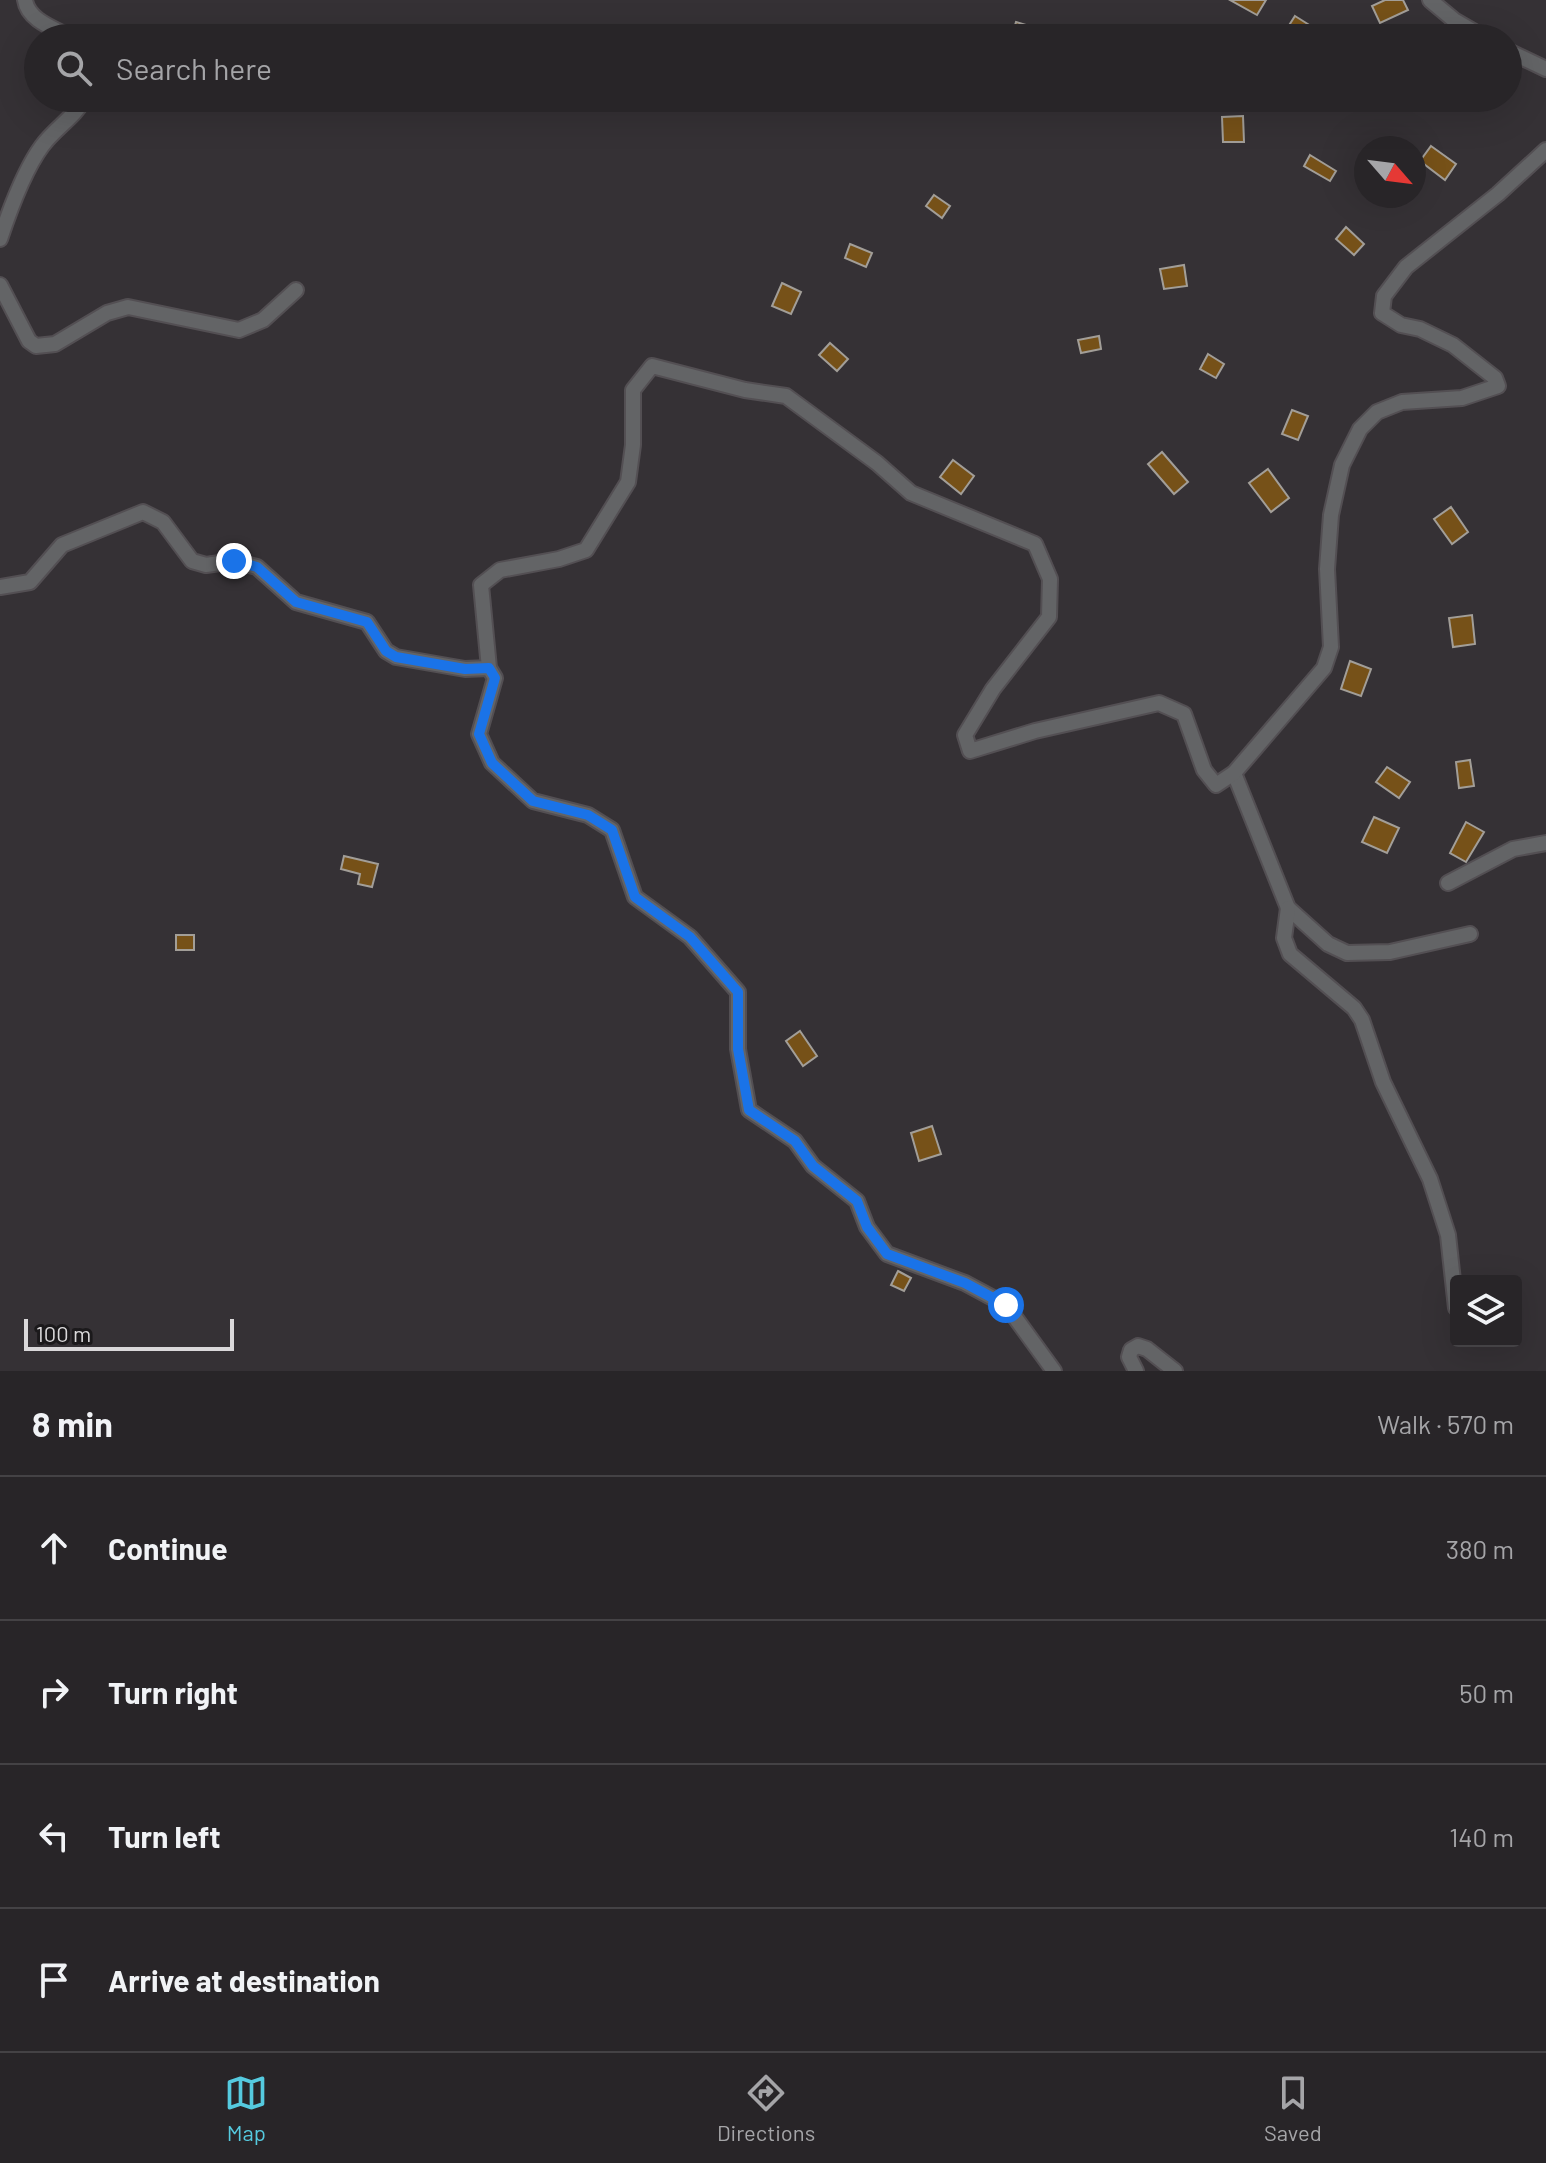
<!DOCTYPE html>
<meta charset="utf-8">
<style>
:root{--surface:#282528;--page:#302d30;--text:#f1f3f6;--muted:#a5a5a8;--line:#444245;--accent:#55cadf}
body{margin:0;font-family:Barlow,sans-serif;background:var(--page);color:var(--text)}
.controls{position:absolute;right:24px;bottom:24px;display:grid;overflow:hidden;border-radius:8px;box-shadow:0 8px 32px #0002}
.controls button{width:72px;height:72px;display:grid;place-items:center;padding:0;border:0;border-bottom:2px solid var(--line);background:var(--surface);color:var(--text);font:40px sans-serif}
.compass{position:absolute;left:1354px;top:136px;width:72px;height:72px;border-radius:50%;background:var(--surface);box-shadow:0 8px 32px #0002;rotate:118deg}
.scale{position:absolute;left:24px;bottom:20px;width:210px;box-sizing:border-box;padding-left:8px;border:4px solid #dad8da;border-top:0;font-size:22px;line-height:28px;white-space:nowrap;color:#dad8da;-webkit-text-stroke:6px #1b191b;paint-order:stroke}
.stop{position:absolute;width:24px;height:24px;margin:-18px;border:6px solid #1a73e8;border-radius:50%;background:#fff}
.stop.end{background:#1a73e8;border-color:#fff;box-shadow:0 2px 8px #0008}
.list{margin:0;padding:0;list-style:none}
h2{display:flex;justify-content:space-between;align-items:center;height:104px;margin:0;padding:0 32px;font-size:34px}
h2 small{font-size:26px;font-weight:400;color:var(--muted)}
.list li{display:grid;grid-template-columns:52px 1fr auto;gap:24px;align-items:center;box-sizing:border-box;height:144px;padding:0 32px;border-top:2px solid var(--line)}
.list b{display:block;font-size:30px;white-space:nowrap}
.list em{font-size:26px;font-style:normal;color:var(--muted)}
.icon{flex:none;width:44px;height:44px;fill:none;stroke:currentColor;stroke-width:2;stroke-linecap:round;stroke-linejoin:round}
.map{position:relative;flex:none;width:1546px;height:1371px;overflow:hidden}
.search{position:absolute;background:var(--surface);box-shadow:0 8px 32px #0002;left:24px;right:24px;top:24px;height:88px;display:flex;align-items:center;gap:20px;box-sizing:border-box;padding:0 28px;border-radius:44px;color:var(--muted);font-size:30px}
.sheet{height:680px;background:var(--surface)}
nav{display:flex;justify-content:space-around;align-items:center;box-sizing:border-box;height:112px;border-top:2px solid var(--line);background:var(--surface);font-size:22px;color:var(--muted)}
nav a{display:grid;justify-items:center;gap:4px}
nav .on{color:var(--accent)}
.map>svg:first-child{display:block}
.building{fill:#765118;stroke:#a29e98;stroke-width:2}
.lines{fill:none;stroke-linecap:round;stroke-linejoin:round}
.minor-casing{stroke:#534f53;stroke-width:18}
.minor{stroke:#636466;stroke-width:14}
.route{stroke:#1a73e8;stroke-width:10}
</style>
<div class="map">
<svg width="1546" height="1371" viewBox="0 0 1546 1371">
<rect width="100%" height="100%" fill="#353135"/>
<!-- building -->
<g class="building">
<path d="M1230,0H1266L1257,15Z"/>
<path d="M1385,0H1403L1408,10L1380,23L1372,6Z"/>
<path d="M1295,16L1330,38H1281Z"/>
<path d="M1016,22L1059,35V38H1011Z"/>
<path d="M1243,116L1244,142H1223L1222,117Z"/>
<path d="M1431,146L1456,164L1445,180L1420,161Z"/>
<path d="M1310,155L1336,171L1330,181L1304,166Z"/>
<path d="M934,195L950,206L942,218L926,206Z"/>
<path d="M1346,227L1364,244L1354,255L1336,239Z"/>
<path d="M850,244L872,253L866,267L845,258Z"/>
<path d="M1184,265L1187,286L1164,289L1160,269Z"/>
<path d="M782,283L801,292L791,314L772,306Z"/>
<path d="M1099,336L1101,349L1081,353L1078,340Z"/>
<path d="M830,343L848,359L837,371L819,355Z"/>
<path d="M1208,354L1224,364L1216,378L1200,369Z"/>
<path d="M1292,410L1308,416L1298,440L1282,434Z"/>
<path d="M1162,452L1188,482L1174,494L1148,464Z"/>
<path d="M953,460L974,476L961,494L940,477Z"/>
<path d="M1268,469L1289,498L1271,512L1249,483Z"/>
<path d="M1451,507L1468,532L1452,544L1434,519Z"/>
<path d="M1472,615L1475,644L1453,647L1449,618Z"/>
<path d="M1350,661L1371,669L1361,696L1341,689Z"/>
<path d="M1470,760L1474,786L1459,788L1456,762Z"/>
<path d="M1387,767L1410,782L1399,798L1376,782Z"/>
<path d="M1374,817L1399,828L1387,853L1362,842Z"/>
<path d="M1466,822L1484,832L1466,862L1450,853Z"/>
<path d="M344,856L378,864L372,887L358,884L360,874L341,869Z"/>
<rect x="176" y="935" width="18" height="15"/>
<path d="M800,1031L817,1056L803,1066L786,1041Z"/>
<path d="M932,1126L941,1154L919,1161L911,1133Z"/>
<path d="M898,1271L911,1278L904,1291L891,1285Z"/>
</g>
<g class="lines">
<!-- minor casing -->
<g class="minor-casing">
<g id="minor">
<path d="M25,0C28,21 56,29 72,38"/>
<path d="M1430,0L1454,20L1485,38"/>
<path d="M1508,51L1546,69"/>
<path d="M0,239C9,212 25,169 42,146C55,128 75,117 85,98"/>
<path d="M0,285L29,341L36,346L55,344L107,313L128,307L239,330L263,320L296,290"/>
<path d="M0,587L30,582L62,545L143,512L163,522L192,561L206,565L234,561L257,567L296,602L367,622L386,651L396,657L465,669L489,668"/>
<path d="M1234,773L1288,908L1328,944L1347,953L1390,952L1470,934"/>
<path d="M1448,883L1513,849L1546,843"/>
<path d="M1288,908L1284,938L1290,954L1354,1008L1362,1020L1383,1082L1430,1179L1448,1235L1456,1308"/>
<path d="M1054,1371L1006,1305L965,1283L887,1254L867,1227L857,1201L813,1166L795,1141L749,1110L738,1049V992L690,937L635,897L612,830L588,815L533,801L492,763L479,734L495,678L489,668L481,585L500,570L559,559L586,550L628,482L633,445V390L652,366L745,390L786,396L877,463L911,493L1035,544L1050,579L1049,617L993,689L965,735L970,751L1035,731L1159,703L1184,714L1204,770L1216,785L1234,773L1324,668L1331,647L1327,569L1331,515L1342,465L1360,429L1377,412L1402,402L1462,398L1498,386L1495,378L1453,345L1420,329L1401,325L1382,313L1384,296L1406,267L1498,194L1546,150"/>
<path d="M1136,1371L1129,1357L1131,1350L1138,1346L1147,1349L1175,1371"/>
</g>
</g>
<!-- minor -->
<use href="#minor" class="minor"/>
</g>
<g class="lines">
<!-- route -->
<path class="route" d="M234,561L257,567L296,602L367,622L386,651L396,657L465,669L489,668L495,678L479,734L492,763L533,801L588,815L612,830L635,897L690,937L738,992V1049L749,1110L795,1141L813,1166L857,1201L867,1227L887,1254L965,1283L1006,1305"/>
</g>
</svg>
<div class="controls">
<button><svg class="icon" aria-label="layers" viewBox="0 0 24 24"><path d="M12 4l9 5-9 5-9-5zM3 14l9 5 9-5"/></svg></button>
</div>
<svg class="compass" viewBox="-18 -18 36 36"><path d="M0-13l5 13h-10z" fill="#e53935"/><path d="M0 13l5-13h-10z" fill="#a5a5a8"/></svg>
<div class="scale">100 m</div>
<div class="stop" style="left:1006px;top:1305px"></div>
<div class="stop end" style="left:234px;top:561px"></div>
<div class="search"><svg class="icon" aria-label="search" viewBox="0 0 24 24"><circle cx="10" cy="10" r="6"/><path d="M15 15l6 6"/></svg>Search here</div>
</div>
<section class="sheet">
<h2>8 min<small>Walk · 570 m</small></h2>
<ul class="list">
<li><svg class="icon" aria-label="ahead" viewBox="0 0 24 24"><path d="M12 20V5M6 11l6-6 6 6"/></svg><div><b>Continue</b></div><em>380 m</em></li>
<li><svg class="icon" aria-label="right" viewBox="0 0 24 24"><path d="M7 20v-9h11M14 6l5 5-5 5"/></svg><div><b>Turn right</b></div><em>50 m</em></li>
<li><svg class="icon" aria-label="left" viewBox="0 0 24 24"><path d="M17 20v-9H6M10 6l-5 5 5 5"/></svg><div><b>Turn left</b></div><em>140 m</em></li>
<li><svg class="icon" aria-label="arrive" viewBox="0 0 24 24"><path d="M6 21V4h12l-3 4 3 4H6"/></svg><div><b>Arrive at destination</b></div></li>
</ul>
</section>
<nav>
<a class="on"><svg class="icon" aria-label="map" viewBox="0 0 24 24"><path d="M3 6l6-2 6 2 6-2v14l-6 2-6-2-6 2zM9 4v14M15 6v14"/></svg>Map</a>
<a><svg class="icon" aria-label="directions" viewBox="0 0 24 24"><path d="M12 3l9 9-9 9-9-9zM9 14v-3h6M13 9l2 2-2 2"/></svg>Directions</a>
<a><svg class="icon" aria-label="saved" viewBox="0 0 24 24"><path d="M7 4h10v16l-5-4-5 4z"/></svg>Saved</a>
</nav>
